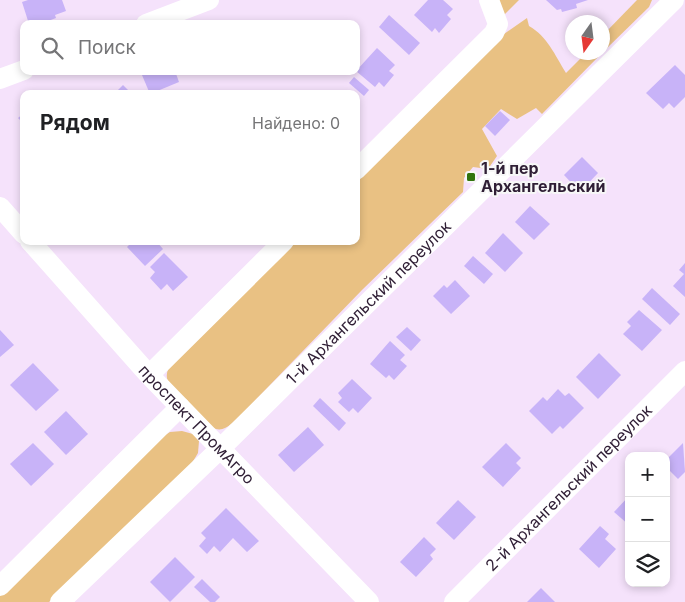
<!DOCTYPE html>
<html lang="ru">
<meta charset="utf-8">
<style>
:root{--surface:#fff;--page:#f2f2f2;--text:#202124;--muted:#757577;--line:#e0e0e0}
body{margin:0;font-family:Inter,sans-serif;background:var(--page);color:var(--text)}
.controls{position:absolute;right:15px;bottom:15px;display:grid;overflow:hidden;border-radius:10px;box-shadow:0 2px 8px #0003}
.controls button{width:45px;height:45px;display:grid;place-items:center;padding:0;border:0;border-bottom:1px solid var(--line);background:var(--surface);color:var(--text);font:25px sans-serif}
.compass{position:absolute;left:565px;top:15px;width:45px;height:45px;border-radius:50%;background:var(--surface);box-shadow:0 2px 8px #0003;rotate:194deg}
.list{margin:0;padding:0;list-style:none}
h2{display:flex;justify-content:space-between;align-items:center;height:65px;margin:0;padding:0 20px;font-size:21px}
h2 small{font-size:16px;font-weight:400;color:var(--muted)}
.icon{flex:none;width:28px;height:28px;fill:none;stroke:currentColor;stroke-width:2;stroke-linecap:round;stroke-linejoin:round}
.map{position:relative;flex:none;width:685px;height:602px;overflow:hidden}
.search{position:absolute;background:var(--surface);box-shadow:0 2px 8px #0003;left:20px;top:20px;width:340px;height:55px;display:flex;align-items:center;gap:12px;box-sizing:border-box;padding:0 18px;border-radius:10px;color:var(--muted);font-size:19px}
.panel{position:absolute;background:var(--surface);box-shadow:0 2px 8px #0003;left:20px;top:90px;width:340px;height:155px;border-radius:10px}
.map>svg:first-child{display:block}
.green{fill:#e9c183}
.building{fill:#c8b3f8}
.lines{fill:none;stroke-linecap:round;stroke-linejoin:round}
.minor{stroke:#fff;stroke-width:20}
.poi-dot{fill:#32730e;stroke:#f7f7f7;stroke-width:2}
.labels{text-anchor:middle;stroke-width:4;stroke-linejoin:round;paint-order:stroke}
.poi-label{font-size:16px;font-weight:bold;fill:#2f1e35;stroke:#f7f7f7;text-anchor:start}
.street-label{font-size:16px;fill:#2f1e35;stroke:#f7f7f7}
</style>
<div class="map">
<svg width="685" height="602" viewBox="0 0 685 602">
<rect width="100%" height="100%" fill="#f5e2fb"/>
<!-- green -->
<g class="green">
<path d="M497,0H519L504,15Z"/>
<path d="M637,0H652L649,7L603,52V35Z"/>
<path d="M527,18L529,26C547,36 555,55 566,73L586,53H602L542,114L536,108L517,119L501,109L482,129L497,156L488,169L473,167L464,178L463,192L362,290L242,414C235,420 226,432 216,429C208,427 170,388 168,381C165,375 168,369 171,362L294,241H356V180L504,34Z"/>
<path d="M182,431L193,434L199,441L198,453L189,468L49,602H0V595L158,439L170,432Z"/>
</g>
<!-- building -->
<g class="building">
<path d="M28,0H62L66,11L55,15L56,18L40,24L38,21L29,24L22,2Z"/>
<path d="M428,0H443L453,9L447,15L451,19L439,33L435,28L432,32L414,15Z"/>
<path d="M546,0H588L576,4L577,8L562,12L561,9L557,10Z"/>
<path d="M389,15L420,43L409,55L379,27Z"/>
<path d="M377,48L395,65L389,71L394,75L384,87L379,82L375,87L356,71Z"/>
<path d="M675,65L685,75V97L674,108L669,103L663,109L646,93Z"/>
<path d="M149,71H175L179,82L150,94L142,75Z"/>
<path d="M354,77L369,90L364,96L349,83Z"/>
<path d="M123,85L132,94H114Z"/>
<path d="M500,111L510,120L495,136L485,126Z"/>
<path d="M24,113V124L18,118Z"/>
<path d="M582,157L598,173L580,192L564,175Z"/>
<path d="M530,206L550,224L534,240L515,222Z"/>
<path d="M503,233L523,253L505,272L485,253Z"/>
<path d="M133,241H156L163,249L145,266L127,247Z"/>
<path d="M164,253L188,277L173,291L167,284L161,290L150,278L155,272L150,267Z"/>
<path d="M473,256L493,274L484,284L464,266Z"/>
<path d="M685,263V297L673,286L684,274L679,270Z"/>
<path d="M455,280L470,296L451,314L433,296L444,285L447,288Z"/>
<path d="M652,288L680,314L670,325L642,299Z"/>
<path d="M639,310L662,330L642,351L623,334L631,326L627,322Z"/>
<path d="M407,327L421,340L411,351L396,337Z"/>
<path d="M0,330L14,345L0,357Z"/>
<path d="M390,341L405,355L400,360L407,366L394,380L389,375L386,378L370,364Z"/>
<path d="M599,353L621,375L598,399L576,377Z"/>
<path d="M33,363L59,390L36,411L10,385Z"/>
<path d="M352,379L372,398L358,413L353,408L349,412L338,402L342,398L338,393Z"/>
<path d="M558,389L565,396L569,393L584,408L563,429L560,426L552,434L529,411L543,397L547,401Z"/>
<path d="M320,398L346,423L339,431L313,406Z"/>
<path d="M66,411L88,434L66,455L44,432Z"/>
<path d="M308,427L324,445L294,472L278,455Z"/>
<path d="M33,443L54,464L31,486L10,464Z"/>
<path d="M506,443L521,458L516,463L521,468L503,487L482,467Z"/>
<path d="M683,443L685,472L678,479L666,467V460Z"/>
<path d="M629,496V525L614,512Z"/>
<path d="M458,500L476,517L454,540L436,523Z"/>
<path d="M226,508L259,541L247,552L233,538L220,552L214,546L207,554L199,546L206,538L201,533Z"/>
<path d="M600,526L609,534L605,539L616,549L599,568L579,549Z"/>
<path d="M424,537L436,549L430,555L433,559L416,577L400,562Z"/>
<path d="M175,557L195,577L170,602L150,582Z"/>
<path d="M202,579L220,597L215,602H210L194,587Z"/>
<path d="M541,588L555,602H527Z"/>
</g>
<g class="lines">
<!-- minor -->
<g class="minor">
<path d="M146,24L209,0"/>
<path d="M0,79L24,70"/>
<path d="M356,170L494,33L498,24L489,0"/>
<path d="M0,207L24,234"/>
<path id="s1" d="M30,241L149,375L369,602"/>
<path d="M149,375L284,241"/>
<path d="M0,586L180,407"/>
<path id="s2" d="M60,602L221,448L674,0"/>
<path id="s3" d="M454,602L685,371"/>
</g>
</g>
<!-- markers -->
<rect class="poi-dot" x="466" y="172" width="10" height="10" rx="2.5"/>
<g class="labels">
<!-- poi labels -->
<g class="poi-label">
<text x="481" y="174">1-й пер<tspan x="481" dy="18">Архангельский</tspan></text>
</g>
<!-- street labels -->
<g class="street-label">
<text dy="6" stroke="none"><textPath href="#s2" startOffset="430">1-й Архангельский переулок</textPath></text>
<text dy="6" stroke="none"><textPath href="#s1" startOffset="248">проспект ПромАгро</textPath></text>
<text dy="6" stroke="none"><textPath href="#s3" startOffset="162">2-й Архангельский переулок</textPath></text>
</g>
</g>
</svg>
<div class="controls">
<button>+</button>
<button>−</button>
<button><svg class="icon" aria-label="layers" viewBox="0 0 24 24"><path d="M12 4l9 5-9 5-9-5zM3 14l9 5 9-5"/></svg></button>
</div>
<svg class="compass" viewBox="-18 -18 36 36"><path d="M0-13l5 13h-10z" fill="#e53935"/><path d="M0 13l5-13h-10z" fill="#757577"/></svg>
<div class="search"><svg class="icon" aria-label="search" viewBox="0 0 24 24"><circle cx="10" cy="10" r="6"/><path d="M15 15l6 6"/></svg>Поиск</div>
<section class="panel">
<h2>Рядом<small>Найдено: 0</small></h2>
<ul class="list">
</ul>
</section>
</div>
